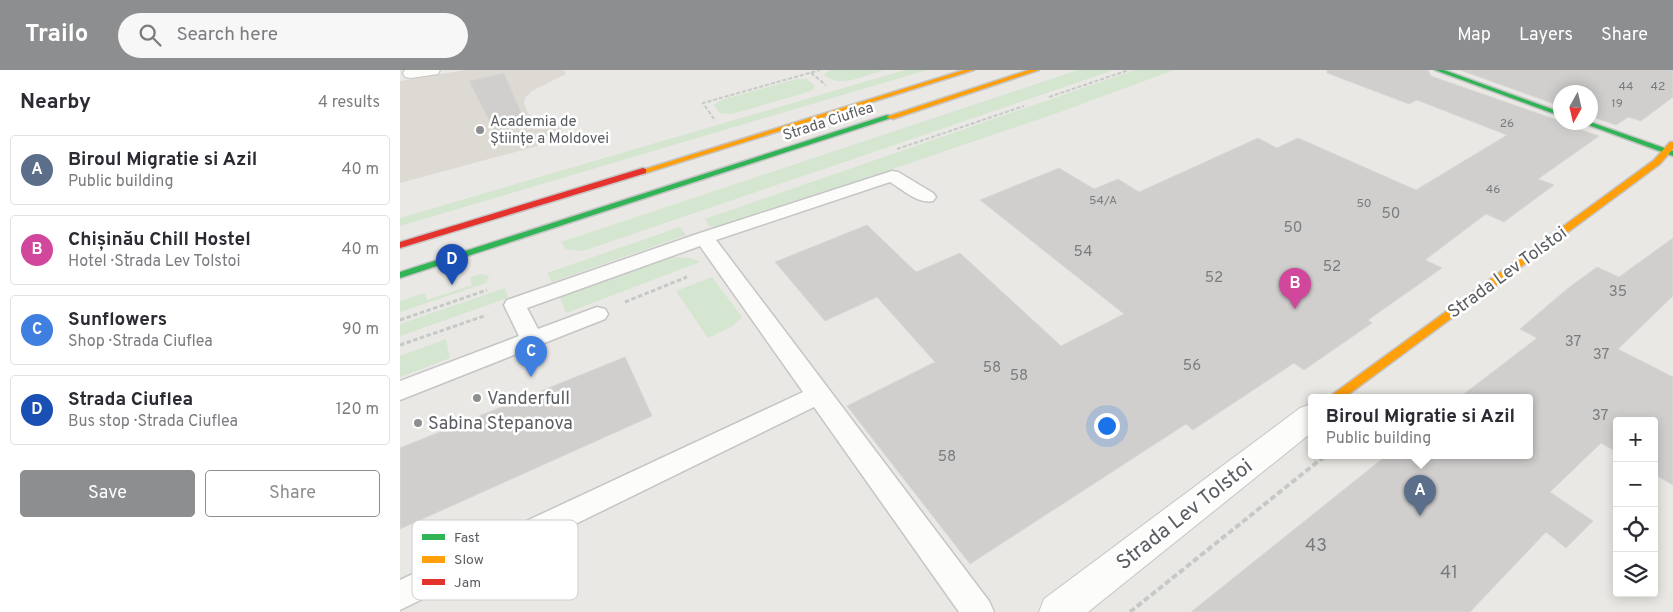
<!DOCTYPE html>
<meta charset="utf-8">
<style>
:root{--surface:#fff;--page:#f7f7f7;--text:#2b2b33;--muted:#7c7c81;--line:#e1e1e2;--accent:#8c8e90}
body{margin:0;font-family:Overpass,sans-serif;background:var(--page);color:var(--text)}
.controls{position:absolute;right:15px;bottom:15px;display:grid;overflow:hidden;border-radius:5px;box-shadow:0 2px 12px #0003}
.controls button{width:45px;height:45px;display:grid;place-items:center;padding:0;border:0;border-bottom:1px solid var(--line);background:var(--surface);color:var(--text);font:25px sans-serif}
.compass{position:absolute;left:1153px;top:15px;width:45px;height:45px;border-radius:50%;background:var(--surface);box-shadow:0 2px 12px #0003;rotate:188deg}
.you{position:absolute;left:706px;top:355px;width:18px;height:18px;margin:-12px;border:4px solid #fff;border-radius:50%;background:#1a73e8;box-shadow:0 0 0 8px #1a73e833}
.badge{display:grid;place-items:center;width:32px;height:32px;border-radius:50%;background:var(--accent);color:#fff;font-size:16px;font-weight:700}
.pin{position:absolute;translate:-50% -41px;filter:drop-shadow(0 1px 2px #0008)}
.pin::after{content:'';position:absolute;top:26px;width:18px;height:15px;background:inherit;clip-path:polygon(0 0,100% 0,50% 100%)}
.popup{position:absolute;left:908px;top:324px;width:225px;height:65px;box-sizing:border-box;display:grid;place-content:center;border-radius:5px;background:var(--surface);filter:drop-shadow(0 1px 4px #0005);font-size:16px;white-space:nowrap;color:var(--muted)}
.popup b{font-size:19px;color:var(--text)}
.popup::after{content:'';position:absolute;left:50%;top:100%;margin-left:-10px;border:10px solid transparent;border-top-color:var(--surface)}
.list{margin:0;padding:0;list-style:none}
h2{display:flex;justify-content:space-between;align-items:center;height:65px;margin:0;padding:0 20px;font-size:21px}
h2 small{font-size:16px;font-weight:400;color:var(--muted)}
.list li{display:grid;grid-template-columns:32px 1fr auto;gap:15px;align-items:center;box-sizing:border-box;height:70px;margin:0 10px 10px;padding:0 10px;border:1px solid var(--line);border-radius:5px}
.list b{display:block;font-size:19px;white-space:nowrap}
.list p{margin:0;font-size:16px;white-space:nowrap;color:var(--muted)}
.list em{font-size:16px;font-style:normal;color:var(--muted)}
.actions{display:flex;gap:10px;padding:15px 20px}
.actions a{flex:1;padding:11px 0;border:1px solid var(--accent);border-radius:5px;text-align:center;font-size:18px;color:var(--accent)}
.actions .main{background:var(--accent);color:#fff}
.icon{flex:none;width:28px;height:28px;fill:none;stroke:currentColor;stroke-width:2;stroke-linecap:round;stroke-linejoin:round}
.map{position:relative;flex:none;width:1273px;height:542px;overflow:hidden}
header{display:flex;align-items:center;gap:30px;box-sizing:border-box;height:70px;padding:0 25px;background:var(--accent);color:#fff}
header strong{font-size:24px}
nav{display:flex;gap:28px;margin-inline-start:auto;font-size:18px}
.search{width:350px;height:45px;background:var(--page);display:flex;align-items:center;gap:12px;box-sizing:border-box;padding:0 18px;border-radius:28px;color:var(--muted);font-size:19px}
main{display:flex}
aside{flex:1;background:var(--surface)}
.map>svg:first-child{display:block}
.education{fill:#dddad4}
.green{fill:#d4e5d0}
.building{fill:#d1cfce;stroke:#d9d7d4}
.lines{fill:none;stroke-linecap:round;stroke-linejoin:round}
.lane-casing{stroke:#c6c5c5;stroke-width:3}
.street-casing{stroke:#c6c5c5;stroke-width:2}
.fast-casing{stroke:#c5c5c5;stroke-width:3}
.slow-casing{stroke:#c5c5c5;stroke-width:3}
.jam-casing{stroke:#c5c5c5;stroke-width:3}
.path-far2{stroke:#c5cac7;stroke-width:2;stroke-dasharray:4 2;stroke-linecap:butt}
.path-far1{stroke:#c5cac7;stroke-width:3;stroke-dasharray:4.5 2.5;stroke-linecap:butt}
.path{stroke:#c5cac7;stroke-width:4;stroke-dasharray:6 3;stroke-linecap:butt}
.lane{fill:#fcfcfb;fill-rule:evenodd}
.street{fill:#fcfcfb;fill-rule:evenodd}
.fast{fill:#30b455;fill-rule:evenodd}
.slow{fill:#ff9f0a;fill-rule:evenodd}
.jam{fill:#e5322d;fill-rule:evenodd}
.poi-dot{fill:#8c8e90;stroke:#fff;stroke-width:2}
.labels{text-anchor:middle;stroke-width:5;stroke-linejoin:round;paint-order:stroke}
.far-number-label{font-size:12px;fill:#797c7e}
.far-poi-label{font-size:15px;fill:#5a5e62;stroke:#fff;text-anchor:start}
.far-street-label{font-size:15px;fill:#5a5e62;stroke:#fff}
.number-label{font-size:15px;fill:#797c7e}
.street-label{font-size:18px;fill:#5a5e62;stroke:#fff}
.poi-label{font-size:18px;fill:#5a5e62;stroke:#fff;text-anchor:start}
.near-number-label{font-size:18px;fill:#797c7e}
.near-street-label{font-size:21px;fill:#5a5e62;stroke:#fff}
.key{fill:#fff;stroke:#cecfd0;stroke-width:1}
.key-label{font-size:14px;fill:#5a5e62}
</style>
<header>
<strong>Trailo</strong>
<div class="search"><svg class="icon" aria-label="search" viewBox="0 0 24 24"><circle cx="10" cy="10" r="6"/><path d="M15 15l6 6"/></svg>Search here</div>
<nav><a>Map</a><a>Layers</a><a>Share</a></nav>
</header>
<main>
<aside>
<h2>Nearby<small>4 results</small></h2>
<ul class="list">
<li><span class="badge" style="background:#5c6f8a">A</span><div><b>Biroul Migratie si Azil</b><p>Public building</p></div><em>40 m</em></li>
<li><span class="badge" style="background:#d1479c">B</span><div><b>Chișinău Chill Hostel</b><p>Hotel · Strada Lev Tolstoi</p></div><em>40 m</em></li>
<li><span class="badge" style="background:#3f7fe0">C</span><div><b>Sunflowers</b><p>Shop · Strada Ciuflea</p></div><em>90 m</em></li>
<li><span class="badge" style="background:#1a4fb4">D</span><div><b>Strada Ciuflea</b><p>Bus stop · Strada Ciuflea</p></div><em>120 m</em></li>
</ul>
<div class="actions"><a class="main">Save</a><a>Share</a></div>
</aside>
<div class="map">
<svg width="1273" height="542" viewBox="0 0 1273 542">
<rect width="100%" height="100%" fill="#eae8e4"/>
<!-- education -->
<path class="education" d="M65,0H164L166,4L132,21L125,28L124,34L128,43L134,47L155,52L167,68L0,113V11Z"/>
<!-- green -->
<g class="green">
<path d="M430,0H484C465,5 441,19 424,5Z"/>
<path d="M505,0H527L0,156V148Z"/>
<path d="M678,0H714L183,181L166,179L161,172Z"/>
<path d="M735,0H774L663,41L325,156L319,158L309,156L305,149Z"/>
<path d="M397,9H407L415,16L411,21L332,44L320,43L314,35L321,30Z"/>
<path d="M280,157L286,165L152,212L147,203Z"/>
<path d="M273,187L291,188L300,192L166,243L160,227Z"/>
<path d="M81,204L89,206L87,212L83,214L0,242V231L25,223L27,230L72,215L70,207Z"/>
<path d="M312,207L342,247L333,256L308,268L276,221Z"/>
<path d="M105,218L108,228L0,266V254Z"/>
<path d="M46,269L50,288L0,307V286Z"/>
</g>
<!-- building -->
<g class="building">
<path d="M927,0H1028L1031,6L1160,51V52H1172L1175,58L1199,66L1138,109L1154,115L1104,152L1086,144L1025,190L1042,198L968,250L972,253L904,300L894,293L793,360L786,354L570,494L447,336L535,292L477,227L425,251L375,192L467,155L516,202L560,183L661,276L724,244L580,130L659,98L694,119L718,109L739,122L858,68L877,78L898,68L1016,120L1107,65L1017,30L1009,34L927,3Z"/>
<path d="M1060,0H1273V27L1241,51L1228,47L1216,55L1190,46V22H1160V36Z"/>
<path d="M104,3L126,53L95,62L69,11Z"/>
<path d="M1273,168V226L1218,279L1273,307V415L1254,404V351H1217V382L1201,373L1150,422L1193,451L1166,478L1146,462L1070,542H791L987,385H1129V327H1060L1137,268L1120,259L1167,219L1197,197L1219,207Z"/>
<path d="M225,287L252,346L0,459V378Z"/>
</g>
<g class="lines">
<!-- lane casing -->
<g class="lane-casing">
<path id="lane" d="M492,101L498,102L533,123L536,127L533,131C518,134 503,120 490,112L316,170L589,531L594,542H559L414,337L0,540V510L403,322L300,176L127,238L138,259L197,237L205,239L208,244L205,249L0,330V311L119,266L104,235L107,230L297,164Z"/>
</g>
<!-- street casing -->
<g class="street-casing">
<g id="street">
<path d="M5,0H40L38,4L11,8L5,7L3,3Z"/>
<path d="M911,334V363L688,542H639L644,529L900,338Z"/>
</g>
</g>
<!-- fast casing -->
<g class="fast-casing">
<g id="fast">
<path d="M1035,0H1044L1160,42V46Z"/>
<path d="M487,45L494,47L0,208V202Z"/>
<path d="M1180,52H1190L1273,81V86Z"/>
</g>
</g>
<!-- slow casing -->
<g class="slow-casing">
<g id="slow">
<path d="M564,0H574L246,103L243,104L239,101Z"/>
<path d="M629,0H639L493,49L486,47Z"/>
<path d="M1270,72H1273V79L1260,94L945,327H931L933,324L1254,90Z"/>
</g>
</g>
<!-- jam casing -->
<g class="jam-casing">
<path id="jam" d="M243,98L246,99V103L0,178V172Z"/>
</g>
<!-- path-far2 -->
<g class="path-far2">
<path d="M411,3L426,15"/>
<path d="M649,27L729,0"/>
<path d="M314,49L303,33L420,0"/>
<path d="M497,79L624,36"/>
</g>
<!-- path-far1 -->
<g class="path-far1">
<path d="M225,232L287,207"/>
<path d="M0,250L87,220"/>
<path d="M0,275L84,246"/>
</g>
<!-- path -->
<path class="path" d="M730,542L926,385"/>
<!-- lane -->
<use href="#lane" class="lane"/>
<!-- street -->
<use href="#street" class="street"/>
<!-- fast -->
<use href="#fast" class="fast"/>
<!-- slow -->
<use href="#slow" class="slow"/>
<!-- jam -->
<use href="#jam" class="jam"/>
</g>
<!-- markers -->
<g class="poi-dot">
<circle cx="80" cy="60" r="5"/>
<circle cx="77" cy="328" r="5"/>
<circle cx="18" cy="353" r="5"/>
</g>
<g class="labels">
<!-- far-number labels -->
<g class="far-number-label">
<text x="1226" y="20">44</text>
<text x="1258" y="20">42</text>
<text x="1217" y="37">19</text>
<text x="1107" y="57">26</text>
<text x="1093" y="123">46</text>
<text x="703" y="134">54/A</text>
<text x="964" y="137">50</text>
</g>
<!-- far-poi labels -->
<g class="far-poi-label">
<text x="90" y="56">Academia de<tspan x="90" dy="17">Științe a Moldovei</tspan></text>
</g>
<!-- far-street labels -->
<g class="far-street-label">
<text transform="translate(428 51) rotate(-18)" y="5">Strada Ciuflea</text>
</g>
<!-- number labels -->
<g class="number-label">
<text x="991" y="148">50</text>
<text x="893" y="162">50</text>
<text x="683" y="186">54</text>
<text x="932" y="201">52</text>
<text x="814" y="212">52</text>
<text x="1218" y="226">35</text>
<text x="1173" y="276">37</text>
<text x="1201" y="289">37</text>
<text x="792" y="300">56</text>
<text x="592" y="302">58</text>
<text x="619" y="310">58</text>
<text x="1200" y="350">37</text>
<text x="547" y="391">58</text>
</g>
<!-- street labels -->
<g class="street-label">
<text transform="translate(1107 202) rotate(-36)" y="6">Strada Lev Tolstoi</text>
</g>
<!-- poi labels -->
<g class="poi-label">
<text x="87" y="334">Vanderfull</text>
<text x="28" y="359">Sabina Stepanova</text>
</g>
<!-- near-number labels -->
<g class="near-number-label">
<text x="916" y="481">43</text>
<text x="1049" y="508">41</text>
</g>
<!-- near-street labels -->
<g class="near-street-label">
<text transform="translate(784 444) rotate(-38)" y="7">Strada Lev Tolstoi</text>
</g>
</g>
<!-- legend -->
<rect x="12" y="450" width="166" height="80" rx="8" class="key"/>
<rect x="22" y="464" width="23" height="6" fill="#30b455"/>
<rect x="22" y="486" width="23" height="7" fill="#ff9f0a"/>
<rect x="22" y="509" width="23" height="6" fill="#e5322d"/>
<g class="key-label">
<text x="54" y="472">Fast</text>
<text x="54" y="494">Slow</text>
<text x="54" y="517">Jam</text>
</g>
</svg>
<div class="controls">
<button>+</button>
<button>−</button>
<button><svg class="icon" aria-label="locate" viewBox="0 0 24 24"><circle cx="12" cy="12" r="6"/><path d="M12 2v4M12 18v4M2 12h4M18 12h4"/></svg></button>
<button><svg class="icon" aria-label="layers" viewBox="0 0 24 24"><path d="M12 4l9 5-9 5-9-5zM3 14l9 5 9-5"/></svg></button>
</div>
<svg class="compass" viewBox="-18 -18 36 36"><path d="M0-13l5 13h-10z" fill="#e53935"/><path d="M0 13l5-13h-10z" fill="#7c7c81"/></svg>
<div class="you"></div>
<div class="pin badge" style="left:1020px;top:446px;background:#5c6f8a">A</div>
<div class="popup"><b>Biroul Migratie si Azil</b>Public building</div>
<div class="pin badge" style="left:895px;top:239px;background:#d1479c">B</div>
<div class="pin badge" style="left:131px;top:307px;background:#3f7fe0">C</div>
<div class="pin badge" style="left:52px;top:215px;background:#1a4fb4">D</div>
</div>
</main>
